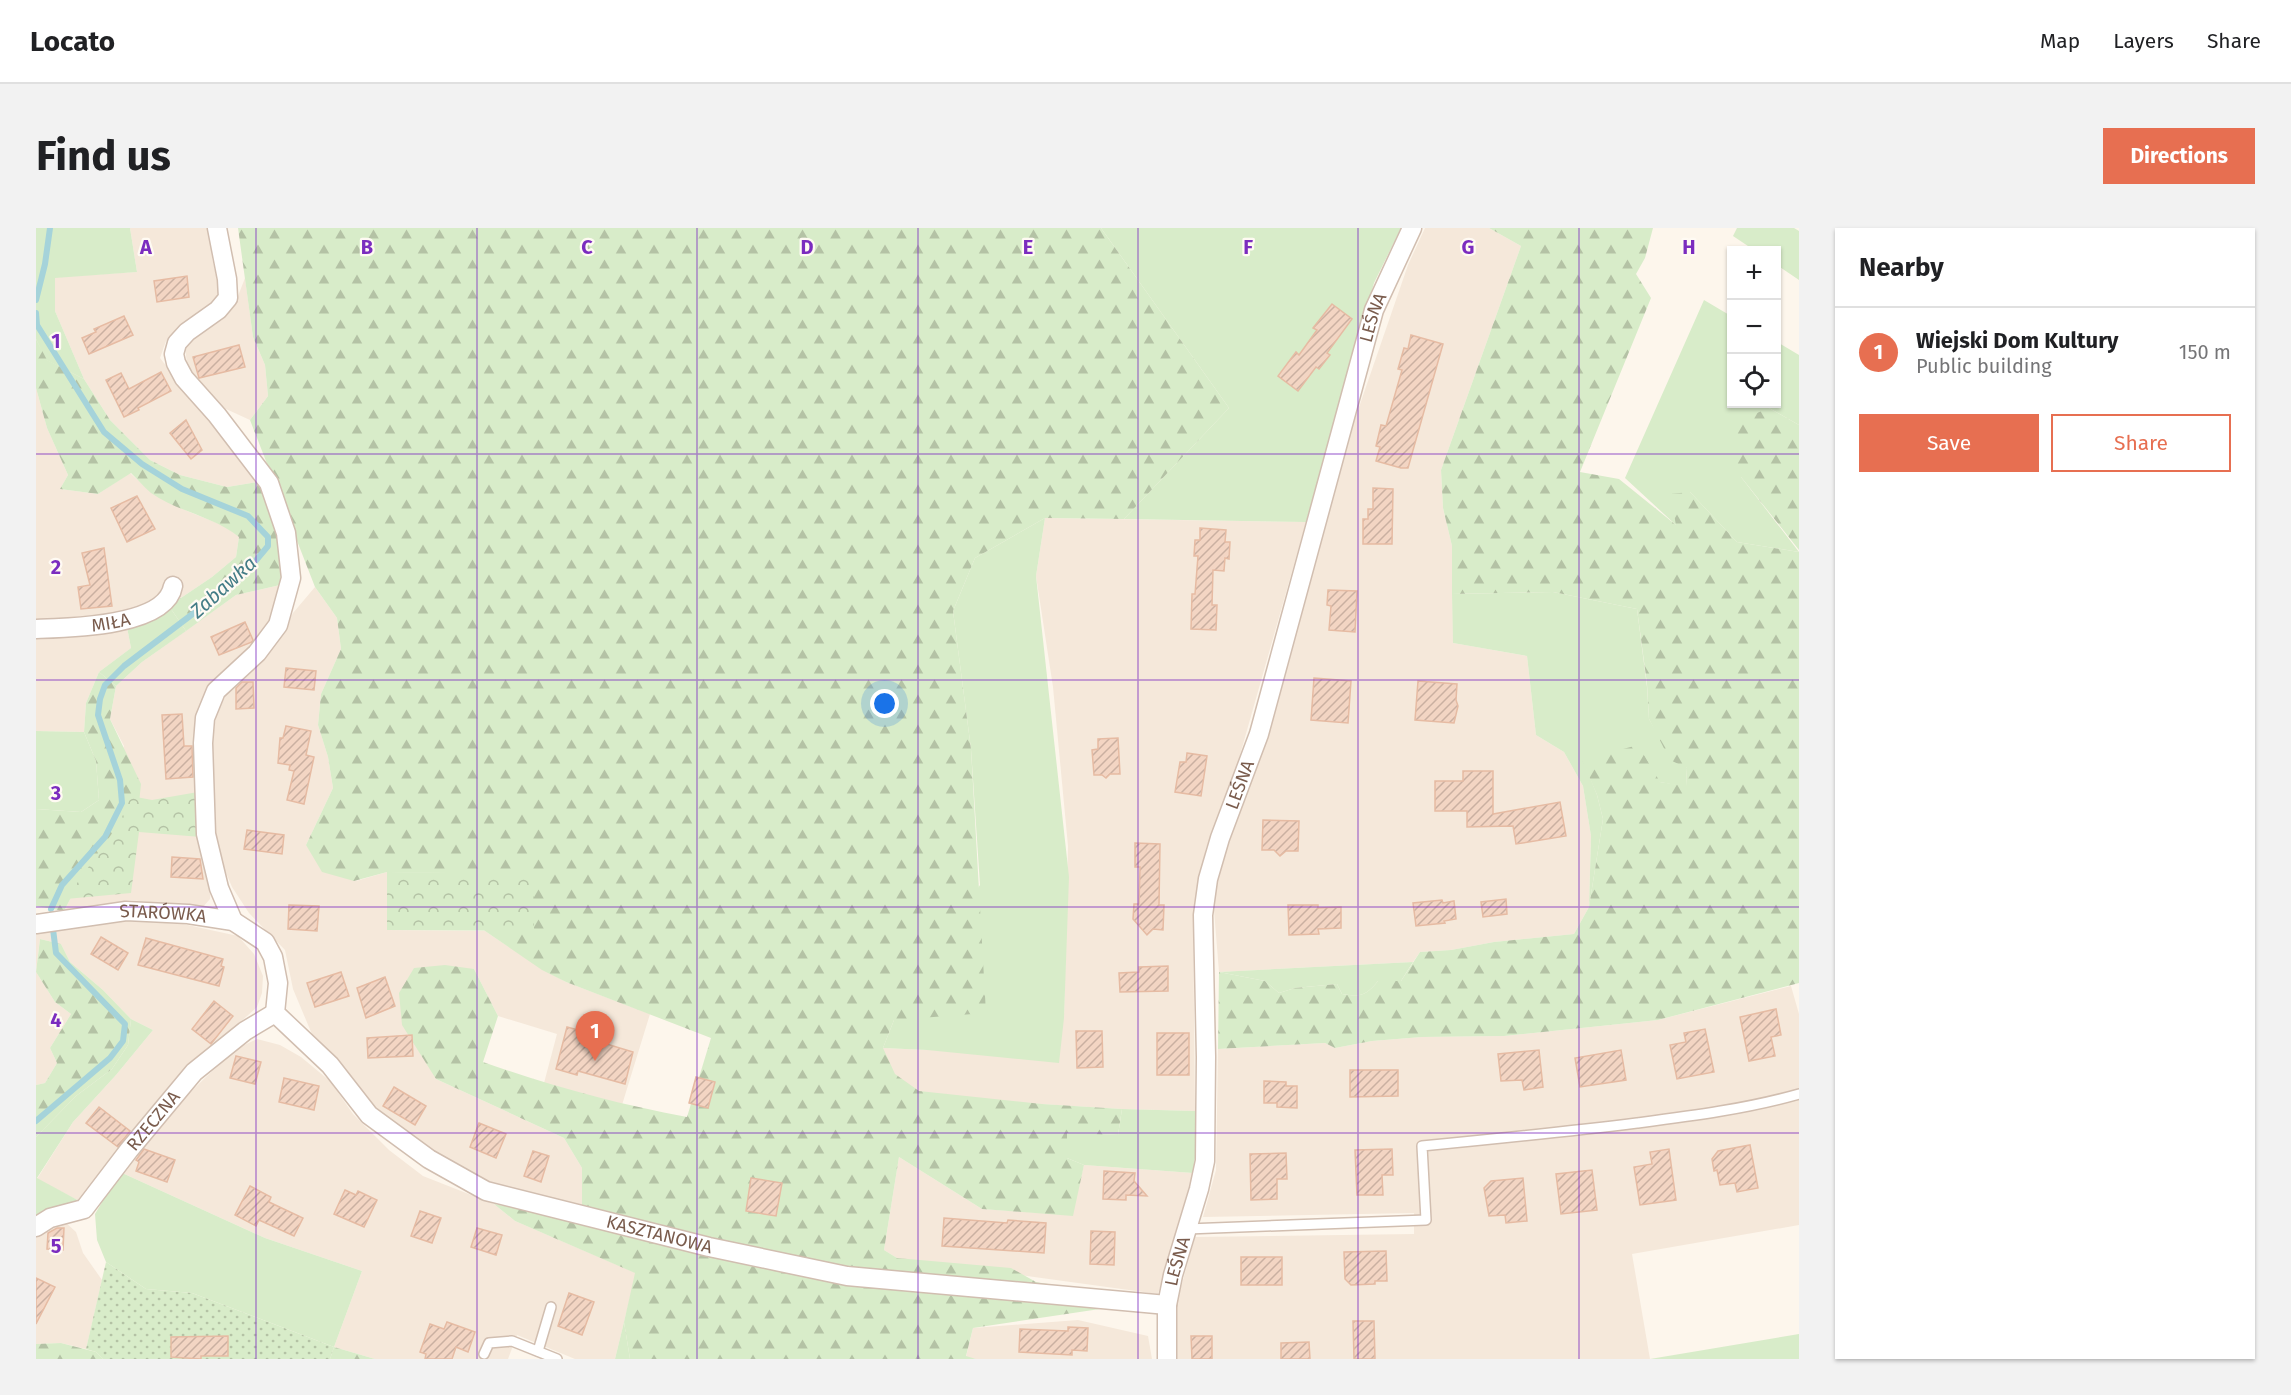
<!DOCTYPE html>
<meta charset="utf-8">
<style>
:root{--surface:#fff;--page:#f2f2f2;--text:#202124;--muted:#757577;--line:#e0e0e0;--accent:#e76f51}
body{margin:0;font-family:"Fira Sans",sans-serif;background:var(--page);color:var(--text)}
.controls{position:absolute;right:18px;top:18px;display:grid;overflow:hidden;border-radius:0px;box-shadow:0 2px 4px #0004}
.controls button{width:54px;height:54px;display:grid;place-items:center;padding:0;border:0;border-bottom:2px solid var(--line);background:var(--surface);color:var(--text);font:30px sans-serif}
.you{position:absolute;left:849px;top:476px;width:21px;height:21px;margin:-15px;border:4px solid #fff;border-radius:50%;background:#1a73e8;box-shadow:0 0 0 9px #1a73e833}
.badge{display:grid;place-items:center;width:39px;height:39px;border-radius:50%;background:var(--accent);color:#fff;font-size:20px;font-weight:700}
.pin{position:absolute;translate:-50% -50px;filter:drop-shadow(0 2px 3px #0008)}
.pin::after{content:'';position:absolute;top:32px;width:21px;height:18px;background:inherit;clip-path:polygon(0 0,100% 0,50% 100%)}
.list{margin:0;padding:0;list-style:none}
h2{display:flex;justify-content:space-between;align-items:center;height:78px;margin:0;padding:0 24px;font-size:26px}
h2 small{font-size:20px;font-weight:400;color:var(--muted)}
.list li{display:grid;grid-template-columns:39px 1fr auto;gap:18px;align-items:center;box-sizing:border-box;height:90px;padding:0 24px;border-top:2px solid var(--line)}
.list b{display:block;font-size:22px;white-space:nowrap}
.list p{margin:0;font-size:20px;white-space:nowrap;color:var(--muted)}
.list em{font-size:20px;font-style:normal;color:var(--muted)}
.actions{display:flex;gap:12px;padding:18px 24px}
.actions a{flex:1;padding:14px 0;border:2px solid var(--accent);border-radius:0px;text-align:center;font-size:21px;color:var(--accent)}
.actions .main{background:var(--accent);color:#fff}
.icon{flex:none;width:33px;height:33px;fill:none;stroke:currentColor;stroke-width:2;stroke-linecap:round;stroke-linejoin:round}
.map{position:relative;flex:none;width:1763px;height:1131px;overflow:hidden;border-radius:0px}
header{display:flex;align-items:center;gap:36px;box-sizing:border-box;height:84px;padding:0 30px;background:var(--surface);border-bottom:2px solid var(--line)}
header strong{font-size:28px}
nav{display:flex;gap:33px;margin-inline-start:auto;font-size:21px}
.intro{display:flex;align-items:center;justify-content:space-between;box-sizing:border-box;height:144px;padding:0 36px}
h1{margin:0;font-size:42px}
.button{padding:15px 27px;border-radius:0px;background:var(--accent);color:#fff;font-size:21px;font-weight:700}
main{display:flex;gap:36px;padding:0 36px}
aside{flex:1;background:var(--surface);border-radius:0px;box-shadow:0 2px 4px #0004}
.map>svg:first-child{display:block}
.residential{fill:#f5e8da}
.grass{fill:#d8ecc9}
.forest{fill:url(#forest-firs)}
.park{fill:url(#park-crowns)}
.garden{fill:url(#garden-dots)}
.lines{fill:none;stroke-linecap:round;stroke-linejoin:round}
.stream{stroke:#a5d3da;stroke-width:6}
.building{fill:url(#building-hatch);stroke:#e6bba3;stroke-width:1.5}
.lane-casing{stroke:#d1beb0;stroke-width:12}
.street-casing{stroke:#d1beb0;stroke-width:21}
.lane{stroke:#fff;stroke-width:9}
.street{stroke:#fff;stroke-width:18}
.grid{fill:none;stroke:#7b2cbf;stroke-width:1.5;stroke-opacity:0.55}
.labels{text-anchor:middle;stroke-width:4.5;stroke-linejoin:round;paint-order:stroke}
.street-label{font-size:18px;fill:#7a5c4d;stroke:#fffaf3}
.water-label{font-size:20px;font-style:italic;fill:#437c86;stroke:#fffaf3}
.grid-label{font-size:20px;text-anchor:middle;font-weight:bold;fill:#7b2cbf;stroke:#fffaf3;stroke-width:4.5;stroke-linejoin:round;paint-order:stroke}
</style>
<header>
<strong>Locato</strong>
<nav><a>Map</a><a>Layers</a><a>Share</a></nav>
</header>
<div class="intro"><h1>Find us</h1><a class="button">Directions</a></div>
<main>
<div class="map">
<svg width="1763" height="1131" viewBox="0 0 1763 1131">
<defs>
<pattern id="forest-firs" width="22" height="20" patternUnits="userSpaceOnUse" patternTransform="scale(1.5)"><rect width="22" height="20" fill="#d8ecc9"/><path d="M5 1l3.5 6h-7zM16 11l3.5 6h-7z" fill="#b4c2a5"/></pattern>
<pattern id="park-crowns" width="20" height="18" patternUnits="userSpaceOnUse" patternTransform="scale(1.5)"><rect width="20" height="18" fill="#d8ecc9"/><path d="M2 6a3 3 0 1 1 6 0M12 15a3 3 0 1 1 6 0" fill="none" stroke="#b4c2a5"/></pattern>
<pattern id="garden-dots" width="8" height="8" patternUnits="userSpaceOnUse" patternTransform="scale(1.5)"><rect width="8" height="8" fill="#d8ecc9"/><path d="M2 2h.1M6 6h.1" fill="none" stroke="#b4c2a5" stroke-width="1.8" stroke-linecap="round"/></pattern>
<pattern id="building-hatch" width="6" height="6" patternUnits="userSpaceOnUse" patternTransform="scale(1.5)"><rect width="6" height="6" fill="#f3d5c3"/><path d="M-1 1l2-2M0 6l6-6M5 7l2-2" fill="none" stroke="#cab0a1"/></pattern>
</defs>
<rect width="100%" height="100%" fill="#fdf6ec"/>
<!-- residential -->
<g class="residential">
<path d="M94,0H174L176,30L183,61L179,75L130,113L124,130L221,254L191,259L144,247L114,232L74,192L48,151L19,83V49L101,44Z"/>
<path d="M1389,0H1453L1485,18L1405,242L1407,280L1416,318L1417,415L1491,428L1500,507L1528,524L1547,558L1555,608L1553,679L1538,706L1458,714L1415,722L1384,724L1377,734L1183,744L1178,682L1182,643L1311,214L1372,37Z"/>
<path d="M209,50L217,109L229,137L232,168L214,192L190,181L163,159L151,136L149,119L158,109L186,92L202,68Z"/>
<path d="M0,160L11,200L32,247L24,261L62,266L94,245L116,265L151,283L191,299L203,309L200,329L176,349L133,378L122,375L42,393L0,395Z"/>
<path d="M1009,290L1270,294L1200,541L1170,620L1157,684L1159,883L1086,881L844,866L847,820L891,822L1028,790L1032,618L1017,459L1000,348Z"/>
<path d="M244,357L236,392L220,418L164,479L175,653L174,671L166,680L95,672L28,683L43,654L88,518L74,491L80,458L106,434L200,367Z"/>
<path d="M279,359L301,390L305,421L285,466L282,497L292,529L297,560L270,617L320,653L351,644V702L449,703L506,741L530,754L614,786L586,877L508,855L521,806L462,788L438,741L400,851L528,910L546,940L547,982L456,955L399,929L348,891L278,811L257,761L249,722L213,685L196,659L180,621L176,517L180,488L191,465L220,439L240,416L257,385Z"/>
<path d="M90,394L95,420L63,444L50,475L48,504L0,503V407Z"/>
<path d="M78,692L147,696L202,708L218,726L227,748L226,765L221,779L169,826L47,975L1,951L37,894L80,847L117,802L95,791L67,762L34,734L25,716L4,711L0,743V703Z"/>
<path d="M0,744L19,774L35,786L14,820L21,835L9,855L0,857Z"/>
<path d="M1755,758L1763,786V997L1596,1026L1614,1131H1141L1140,1077L1159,1009L1378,1006V985L1167,989L1180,942L1182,821L1289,815L1299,820L1336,813L1386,809L1468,808L1622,792Z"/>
<path d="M221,811L244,817L265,829L294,853L317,886L353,922L387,948L458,976L479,993L600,1045L579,1131H539L481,1107L472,1131H339L298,1119L326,1043L229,1010L84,944L129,889L172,847L202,820Z"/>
<path d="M863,929L946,981L1036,987L1048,937L1157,945L1122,1066L861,1030L848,1022Z"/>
<path d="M29,994L40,1004L47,1025L66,1052L50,1121L25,1115L0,1116V1002Z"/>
<path d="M1042,1092L1112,1108L1116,1131H940L930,1129L937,1100Z"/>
</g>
<!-- grass -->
<g class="grass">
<path d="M0,0H94L101,44L19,50V83L48,151L10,132L0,111Z"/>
<path d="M1065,0H1365L1338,55L1270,294L1088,291L1193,180Z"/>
<path d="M1701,0H1758L1763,3V52L1741,37L1740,22H1718L1697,8Z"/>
<path d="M1668,72L1695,88L1696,176H1740L1741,114L1763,127V197L1733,180L1705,249L1763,324L1701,314L1654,264L1641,298L1589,250Z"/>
<path d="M1009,290L1000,348L1033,649L1028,790L1023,835L891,822L847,820L858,792L944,657L935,521L917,383L939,330Z"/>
<path d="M1517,364L1601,381L1611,459L1613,491L1624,510L1651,540L1650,559L1624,554L1547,532L1561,567L1567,591L1553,679L1555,608L1547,558L1528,524L1500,507L1491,428L1417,415L1416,366Z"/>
<path d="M133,378L150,403L106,434L80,458L63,444L95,420L90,394Z"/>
<path d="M0,503L48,504L60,533L63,572L45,584L0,581Z"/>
<path d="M1377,734L1365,753H1342C1330,768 1324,769 1306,766L1301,756L1259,760L1243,765L1229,753L1183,744Z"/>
<path d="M95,791L117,802L80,847L37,894L1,950L47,975L0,990V909L40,868L76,841L92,817Z"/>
<path d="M1086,881L1159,883L1160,922L1157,945L1048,937L1031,930V904L1082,907Z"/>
<path d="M84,944L229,1010L326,1043L298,1119L156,1065L110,1061L70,1034L61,1012L59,986Z"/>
<path d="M588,1094L594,1131H579Z"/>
<path d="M1763,1106V1131H1614Z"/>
</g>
<!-- forest -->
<g class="forest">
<path d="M202,0H1065L1193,180L1088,291L1009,290L939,330L917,383L935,521L950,785L858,792L847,820L859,846L883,863L1006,876L1086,881L1082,907L1031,905V930L1048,937L1037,988L946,981L863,929L848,1022L861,1030L975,1040L1000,1054L1059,1064L1084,1078L937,1100L930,1128L940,1131H594L588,1094L599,1045L479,993L458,976L525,989L546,982V940L528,910L400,851L366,797L363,765L378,740L409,737L438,741L462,788L447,834C515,858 580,876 651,889L675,810L530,754L506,742L449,703L412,645L351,644L318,653L286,644L270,617L297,560L292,529L282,497L285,466L305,421L301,390L279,359L214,192L232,168L229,137L217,109Z"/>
<path d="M1453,0H1617L1609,30L1600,46L1615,70L1544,244L1583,251L1640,297L1634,266L1654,264L1701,314L1763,324V755L1622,792L1468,808L1386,809L1336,813L1299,820L1289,815L1182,821L1183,744L1229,753L1243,765L1259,760L1301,756L1306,766C1324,769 1330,768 1342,753H1365L1384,724L1415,722L1458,714L1538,706L1553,679L1567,591L1561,567L1546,532L1602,517L1624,554L1650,558L1651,540L1634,532L1613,491L1611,456L1601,381L1517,364L1416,366V318L1407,280L1405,242L1485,18Z"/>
<path d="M0,111L11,132L48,151L74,192L114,232L144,247L191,259L221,254L238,285L247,323L244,357L200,367L150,403L133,378L176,349L200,329L203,309C177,288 142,284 115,265C108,259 101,251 95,245L62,266L24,261L32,247L11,200L0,160Z"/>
<path d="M1733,180L1763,197V322L1705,249L1690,198Z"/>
<path d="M63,444L80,458L74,491L105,556L102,585L43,654L28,683L0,678V581L45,584L63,572L60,533L48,504L50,475Z"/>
<path d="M4,711L25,716L34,734L67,762L95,791L92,817L76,841L40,868L0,909V857L9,855L21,835L14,820L35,786L19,774L0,744Z"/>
<path d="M25,1115L60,1124L67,1131H0V1116Z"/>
<path d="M298,1119L339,1131H294Z"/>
</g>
<!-- park -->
<g class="park">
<path d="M162,564L165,609L103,604L95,665L30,671L84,594L95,568L116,572Z"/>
<path d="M351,644L498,645V703L351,702Z"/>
</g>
<!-- garden -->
<path class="garden" d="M70,1034L110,1061L156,1065L298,1119L294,1131H67L60,1124L50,1121Z"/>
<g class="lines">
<!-- stream -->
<g class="stream">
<path d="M0,72L9,36L14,0"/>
<path d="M0,85L1,97L68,204L106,236L146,261L212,288L232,309V318L208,347L88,438L69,457L64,471L62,487L84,552L86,575L69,609L26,657L15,681"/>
<path d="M0,893L74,830L87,813L89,796L20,725L17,701"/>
</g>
</g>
<!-- building -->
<g class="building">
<path d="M151,48L153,69L121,74L118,53Z"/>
<path d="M1296,76L1316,91L1291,125L1294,127L1283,141L1280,139L1262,163L1242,148L1260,124L1263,127L1281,102L1277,100Z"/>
<path d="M88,88L97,107L53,126L46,110L60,104L58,101Z"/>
<path d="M1375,107L1407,116L1372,240H1365L1340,233L1344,219L1340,218L1345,197L1350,198L1366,142L1362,141L1368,120L1372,121Z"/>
<path d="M203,117L209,139L163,150L157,129Z"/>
<path d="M125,144L135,163L102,180L103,182L88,189L70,152L85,145L93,161Z"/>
<path d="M150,192L166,222L155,231L134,205Z"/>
<path d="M1337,260L1357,261L1356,316H1327V291H1332V281H1337Z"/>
<path d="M101,268L119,301L91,314L75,280Z"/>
<path d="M1164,300L1190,302L1189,314H1194L1193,331L1189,330L1188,343L1177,342L1176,377H1181L1180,402L1155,401L1156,366H1159L1162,328H1158L1159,312H1164Z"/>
<path d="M68,320L76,378L45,381L42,359L54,357L46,325Z"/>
<path d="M1292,362L1321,363L1319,404L1293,402L1295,378L1291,377Z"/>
<path d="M209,394L217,412L216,414L183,427L175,409Z"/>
<path d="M250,440L280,443L278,462L248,459Z"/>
<path d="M1278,450L1315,453L1312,495L1275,492Z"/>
<path d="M1382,453L1421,456L1420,472L1422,478L1418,495L1379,492Z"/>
<path d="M206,454H217L218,480L200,481V460Z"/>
<path d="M146,486L148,518H156L157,549L130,551L126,487Z"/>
<path d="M250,498L275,503L270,527L278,529L268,576L251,572L258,543L253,542L254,537L242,535L244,510H247Z"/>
<path d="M1082,510L1084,546H1074L1070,550L1066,547H1058L1056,522L1062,521V511Z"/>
<path d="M1151,525L1171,528L1165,568L1139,564L1144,534H1150Z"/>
<path d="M1427,543H1457V586L1524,574L1530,608L1480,616L1477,598L1431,599V583H1399V553H1427Z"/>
<path d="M1227,592L1263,593L1262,623H1250L1244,628L1238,622H1226Z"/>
<path d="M211,602L248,607L246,626L208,621Z"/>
<path d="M1099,615L1124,616L1123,677H1128L1127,702L1117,701L1111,707L1097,691L1098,676H1103L1104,639H1099Z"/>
<path d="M136,629L164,631L167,651L135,649Z"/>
<path d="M1470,671L1471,686L1447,689L1445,674Z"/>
<path d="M1406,672L1407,675L1418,673L1420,691L1408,693L1409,695L1380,698L1377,675Z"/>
<path d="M253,677L283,678L281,703L252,701Z"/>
<path d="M1252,677H1282V680L1305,679V700L1282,701L1283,706L1253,707Z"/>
<path d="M65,709L92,725L82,742L55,726Z"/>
<path d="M110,710L187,731L185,738L188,739L183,758L102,737Z"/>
<path d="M1132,738V763L1084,764L1083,745L1103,744V739Z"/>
<path d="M305,744L313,768L279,779L271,755Z"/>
<path d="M349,749L359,778L330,790L321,760Z"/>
<path d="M178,773L197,788L175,816L156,801Z"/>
<path d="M1740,781L1745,807L1735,809L1739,828L1713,833L1704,789Z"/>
<path d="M531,799L553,805L551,810L597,824L589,856L542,843L541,847L520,841Z"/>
<path d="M1669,801L1678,844L1641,851L1634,817L1650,814L1648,805Z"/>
<path d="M1040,803H1066L1067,839L1041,840Z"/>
<rect x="1121" y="805" width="32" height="42"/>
<path d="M376,807L377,828L332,830L331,810Z"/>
<path d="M1503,822L1507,859L1488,862L1486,852L1465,853L1462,826Z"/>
<path d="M1585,822L1590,852L1544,859L1539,830Z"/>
<path d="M200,828L225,834L219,856L194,850Z"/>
<path d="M1314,842H1362V868L1314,869Z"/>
<path d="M660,849L679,854L672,880L653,875Z"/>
<path d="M248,850L283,858L278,882L243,874Z"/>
<path d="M1228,853L1250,854V858H1261V880L1241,879V875H1228Z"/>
<path d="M358,859L390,878L379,897L347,878Z"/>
<path d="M63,879L94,903L82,919L50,895Z"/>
<path d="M443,895L470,906L460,930L434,919Z"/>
<path d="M1714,917L1722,960L1701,964L1699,955L1684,957L1681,942L1678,943L1676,931L1682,923Z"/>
<path d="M108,921L139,932L131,954L100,943L103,934L100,932Z"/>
<path d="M1356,921L1357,947H1346L1347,967H1321L1319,922Z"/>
<path d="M1633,921L1640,972L1604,977L1598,939L1616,936L1614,924Z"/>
<path d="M497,923L513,928L505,954L488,948Z"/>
<path d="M1250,925L1251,951H1241V971L1215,972L1214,926Z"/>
<path d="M1556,942L1561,982L1525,986L1520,946Z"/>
<path d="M1068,943L1099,945L1098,953L1111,968L1090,967V972L1067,971Z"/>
<path d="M715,950L746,955L740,988L710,983Z"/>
<path d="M1487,950L1491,993L1470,995L1469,987L1453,988L1448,960L1455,953Z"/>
<path d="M214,958L235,969L233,974L267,990L258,1008L223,992L220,998L199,987Z"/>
<path d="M309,962L320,967L322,963L341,972L328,999L298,986Z"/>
<path d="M384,983L405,990L396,1015L375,1008Z"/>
<path d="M908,990L971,995L972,992L1010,995L1008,1025L906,1018Z"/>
<path d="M21,1000H28L27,1022L11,1021L12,1005Z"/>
<path d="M441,1000L466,1007L460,1027L435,1019Z"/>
<path d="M1055,1003L1079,1004L1078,1037L1054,1036Z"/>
<path d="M1350,1023L1351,1053H1339V1056L1315,1057L1309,1051L1308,1024Z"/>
<rect x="1205" y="1029" width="41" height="28"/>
<path d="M0,1050L19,1059L0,1096Z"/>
<path d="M533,1065L558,1074L546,1107L522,1098Z"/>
<path d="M1317,1093H1338L1339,1131H1318Z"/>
<path d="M411,1094L439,1104L432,1124L420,1119L416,1131H389L390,1126L384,1124L394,1096L408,1101Z"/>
<path d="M1032,1099L1052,1100L1051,1123L1036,1122V1127L983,1124L984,1101L1032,1103Z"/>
<path d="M192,1108V1128H165V1131L135,1129V1109Z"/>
<path d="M1155,1108H1176V1131H1156Z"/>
<path d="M1273,1114L1274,1131H1245V1115Z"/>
</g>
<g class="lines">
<!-- lane casing -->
<g class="lane-casing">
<g id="lane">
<path d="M1151,1001L1390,992L1386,918C1458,911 1529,904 1601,895C1655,888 1710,881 1763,866"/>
<path d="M502,1123L515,1079"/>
<path d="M448,1126L453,1115L476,1113L521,1131"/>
</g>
</g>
<!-- street casing -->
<g class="street-casing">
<g id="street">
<path d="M181,0L191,51L192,70L182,82L151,104L141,115L138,126L140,135L148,150L181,187L233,255L250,305L255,350L242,397L221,425L180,463L169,490L167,515L170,606L183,660L197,693"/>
<path id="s1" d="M0,401C31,400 130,399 137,358"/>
<path id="s2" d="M0,696L90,683L152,686L197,693L229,714L237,729L242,755L239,785L294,837L333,887L393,931L450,963L673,1019L811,1048L1131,1077"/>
<path id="s3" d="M0,999L14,990L48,981L93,922L158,844L209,803L239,785"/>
<path id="s4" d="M1131,1131V1077L1137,1047L1163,961L1169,933L1170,829L1167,687L1172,651L1184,610L1223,506L1338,82L1376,0"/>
</g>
</g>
<!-- lane -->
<use href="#lane" class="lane"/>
<!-- street -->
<use href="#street" class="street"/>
</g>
<!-- grid -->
<path class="grid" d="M220,0V1131M441,0V1131M661,0V1131M882,0V1131M1102,0V1131M1322,0V1131M1543,0V1131M0,226H1763M0,452H1763M0,679H1763M0,905H1763"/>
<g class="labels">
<!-- street labels -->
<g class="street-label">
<text dy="6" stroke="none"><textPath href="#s4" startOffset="1071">LEŚNA</textPath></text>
<text dy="6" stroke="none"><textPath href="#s1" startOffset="75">MIŁA</textPath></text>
<text dy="6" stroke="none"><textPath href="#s4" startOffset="585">LEŚNA</textPath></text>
<text dy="6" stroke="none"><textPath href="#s2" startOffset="128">STARÓWKA</textPath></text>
<text dy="6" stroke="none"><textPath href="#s3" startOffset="164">RZECZNA</textPath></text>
<text dy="6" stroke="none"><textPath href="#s2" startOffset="768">KASZTANOWA</textPath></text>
<text dy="6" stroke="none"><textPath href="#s4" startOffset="99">LEŚNA</textPath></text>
</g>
<!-- water labels -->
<g class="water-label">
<text transform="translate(187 359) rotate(-42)" y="7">Zabawka</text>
</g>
</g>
<g class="grid-label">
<text x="110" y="26">A</text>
<text x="331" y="26">B</text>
<text x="551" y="26">C</text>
<text x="771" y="26">D</text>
<text x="992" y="26">E</text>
<text x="1212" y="26">F</text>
<text x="1432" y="26">G</text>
<text x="1653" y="26">H</text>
<text x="20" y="120">1</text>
<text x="20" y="346">2</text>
<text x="20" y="572">3</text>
<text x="20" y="799">4</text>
<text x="20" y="1025">5</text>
</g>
</svg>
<div class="controls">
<button>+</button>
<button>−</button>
<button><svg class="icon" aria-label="locate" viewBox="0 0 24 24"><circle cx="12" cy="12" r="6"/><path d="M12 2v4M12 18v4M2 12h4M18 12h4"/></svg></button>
</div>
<div class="you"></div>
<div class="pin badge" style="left:559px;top:833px">1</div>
</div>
<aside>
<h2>Nearby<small></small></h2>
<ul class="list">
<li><span class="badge">1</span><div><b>Wiejski Dom Kultury</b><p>Public building</p></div><em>150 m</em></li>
</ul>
<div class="actions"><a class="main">Save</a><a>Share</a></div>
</aside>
</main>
